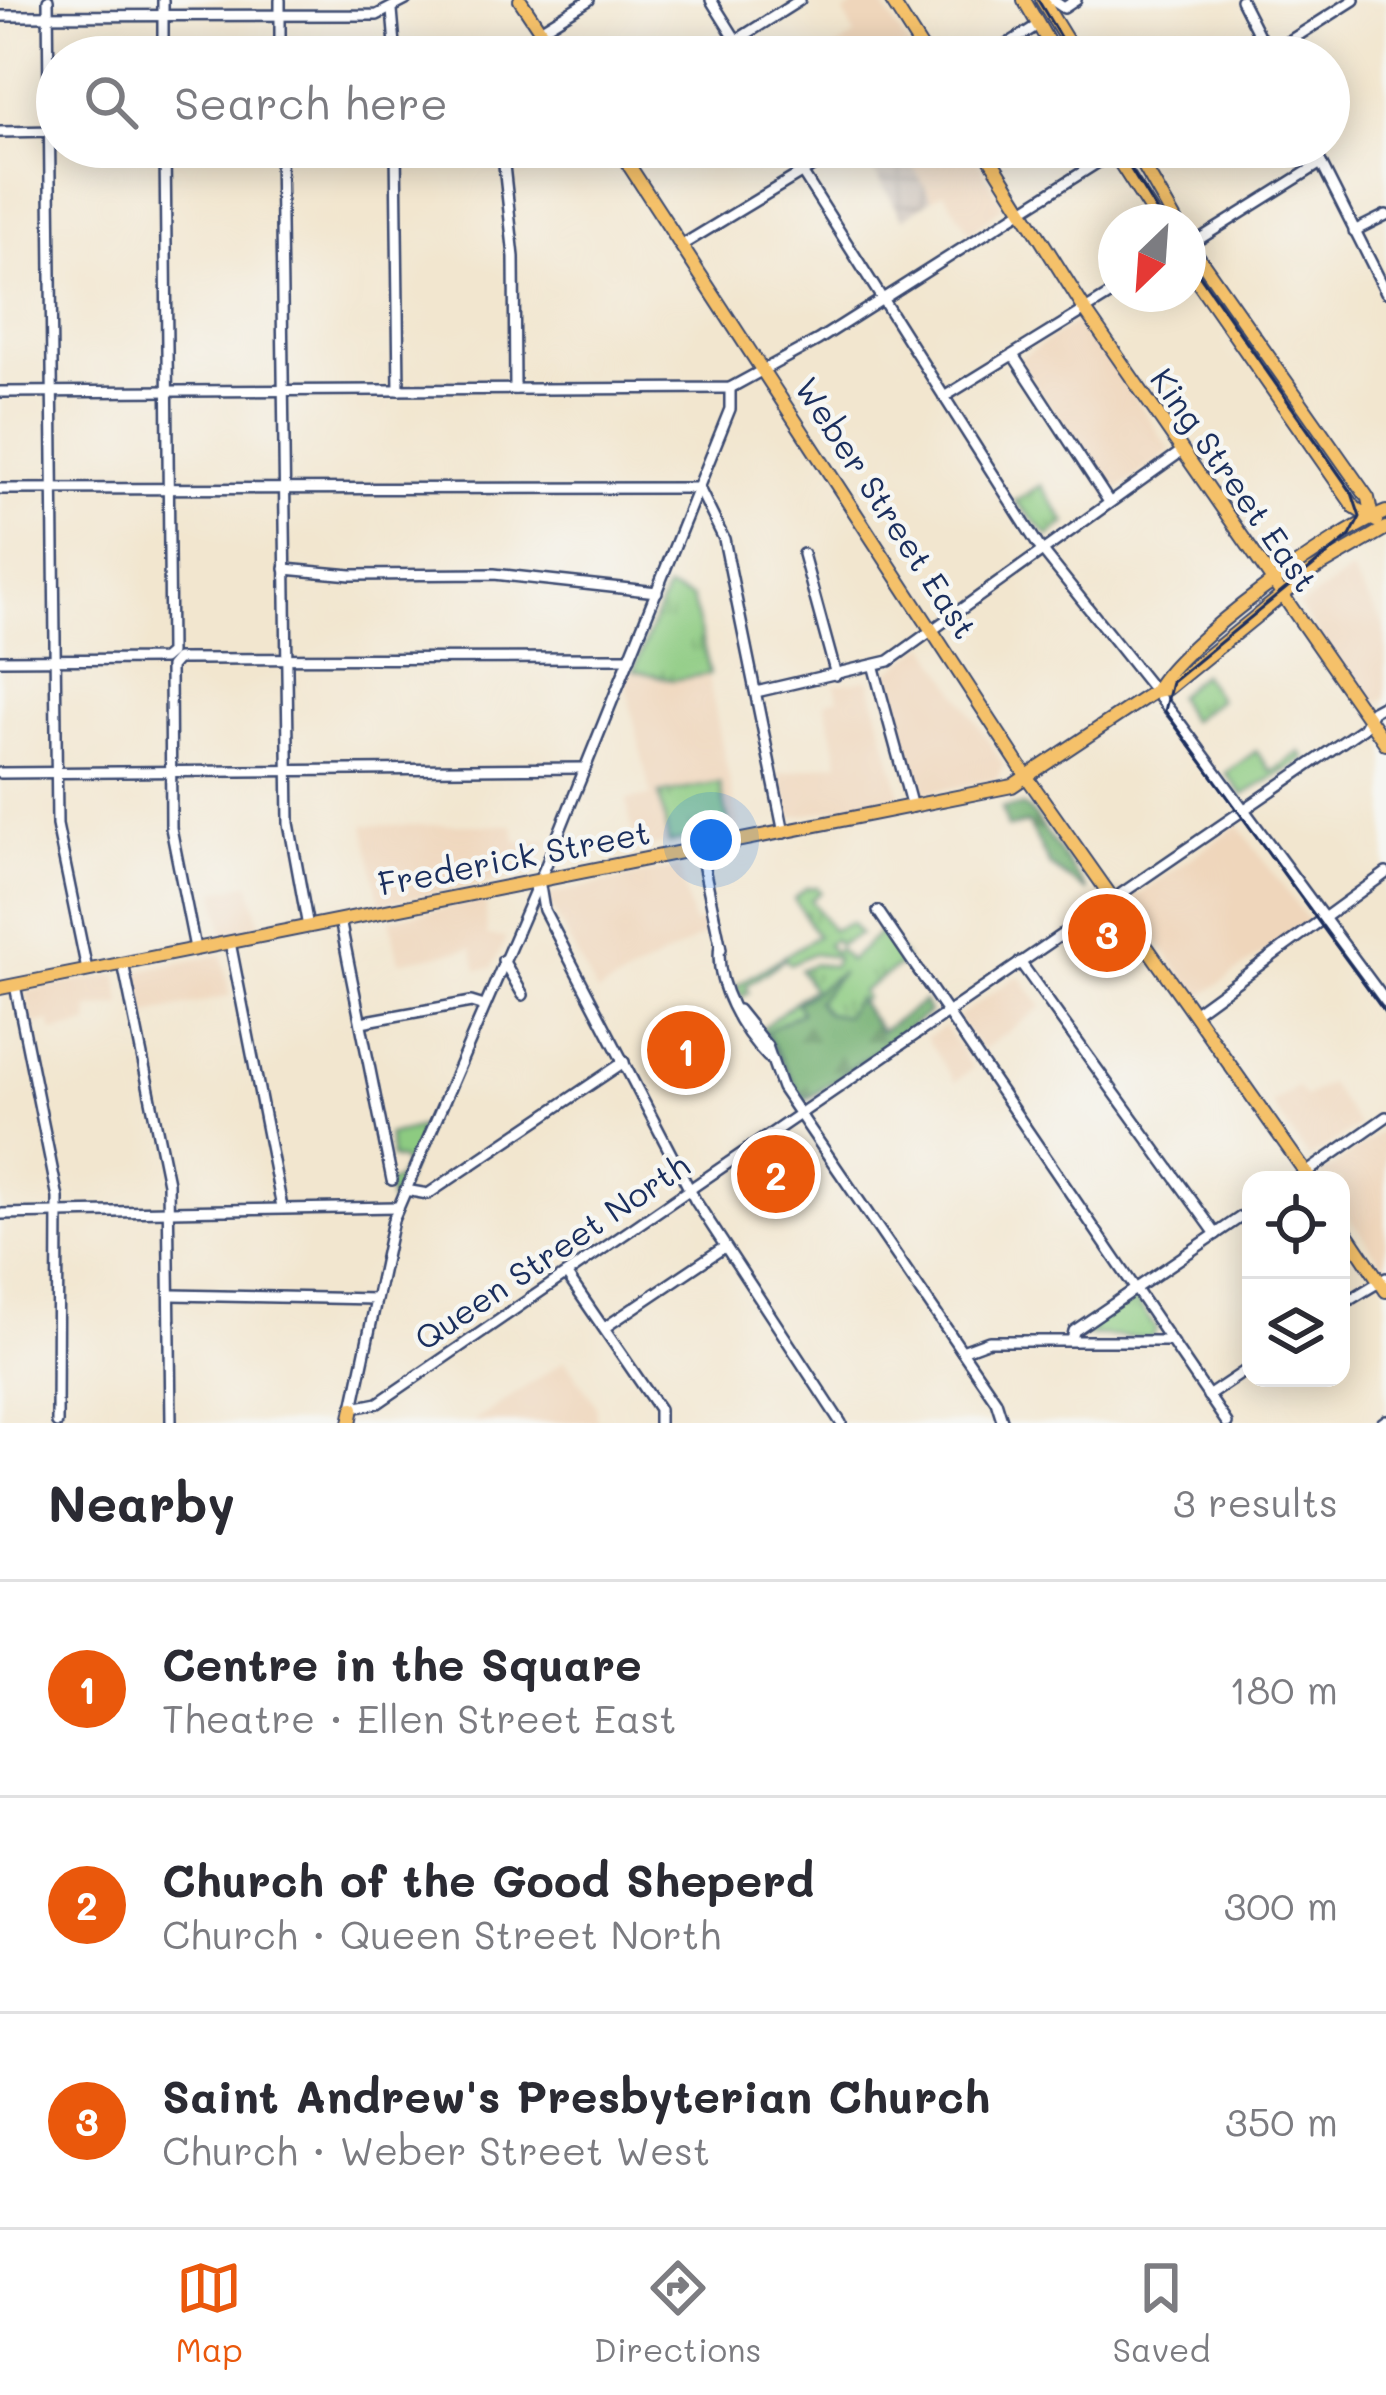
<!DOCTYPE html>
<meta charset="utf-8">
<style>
:root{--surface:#fff;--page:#f2f2f3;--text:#2b2b33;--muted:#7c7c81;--line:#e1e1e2;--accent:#ea580c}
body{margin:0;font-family:Mali,sans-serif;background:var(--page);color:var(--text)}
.controls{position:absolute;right:36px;bottom:36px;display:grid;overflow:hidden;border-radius:24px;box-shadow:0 6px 30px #0003}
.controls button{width:108px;height:108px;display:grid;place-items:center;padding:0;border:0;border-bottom:3px solid var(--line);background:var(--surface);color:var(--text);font:60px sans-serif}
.compass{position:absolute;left:1098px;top:204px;width:108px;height:108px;border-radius:50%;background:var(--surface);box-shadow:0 6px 30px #0003;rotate:205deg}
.you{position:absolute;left:711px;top:840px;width:42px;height:42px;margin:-30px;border:9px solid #fff;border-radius:50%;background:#1a73e8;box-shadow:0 0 0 18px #1a73e833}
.badge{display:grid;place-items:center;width:78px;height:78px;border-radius:50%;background:var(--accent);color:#fff;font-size:39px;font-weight:700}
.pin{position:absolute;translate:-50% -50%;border:6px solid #fff;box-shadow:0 3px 12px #0006}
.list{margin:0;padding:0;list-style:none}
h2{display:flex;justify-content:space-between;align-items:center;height:156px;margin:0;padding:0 48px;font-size:51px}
h2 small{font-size:39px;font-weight:400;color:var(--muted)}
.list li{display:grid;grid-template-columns:78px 1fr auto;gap:36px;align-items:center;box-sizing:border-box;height:216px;padding:0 48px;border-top:3px solid var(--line)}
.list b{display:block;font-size:45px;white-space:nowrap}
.list p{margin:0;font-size:39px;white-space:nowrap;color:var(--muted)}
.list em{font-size:39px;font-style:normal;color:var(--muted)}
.icon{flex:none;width:66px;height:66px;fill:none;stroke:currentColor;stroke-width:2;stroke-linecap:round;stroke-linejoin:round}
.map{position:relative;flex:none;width:1386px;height:1423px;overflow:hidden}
.search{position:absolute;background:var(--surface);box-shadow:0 6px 30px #0003;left:36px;right:36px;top:36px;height:132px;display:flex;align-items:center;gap:30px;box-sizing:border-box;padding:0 42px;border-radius:66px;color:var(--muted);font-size:45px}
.sheet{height:804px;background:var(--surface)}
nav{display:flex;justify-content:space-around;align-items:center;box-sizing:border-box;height:168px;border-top:3px solid var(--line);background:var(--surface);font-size:33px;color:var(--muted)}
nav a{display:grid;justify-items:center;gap:6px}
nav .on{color:var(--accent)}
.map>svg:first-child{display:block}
.built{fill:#efd6bb}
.industrial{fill:url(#industrial-grid)}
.grass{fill:url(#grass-tufts);stroke:#547d70;stroke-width:3}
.forest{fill:url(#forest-firs);stroke:#466f66;stroke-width:3}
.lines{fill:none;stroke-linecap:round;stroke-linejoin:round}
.minor-casing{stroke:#3b4a6f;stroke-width:14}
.major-casing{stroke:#3b4a6f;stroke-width:16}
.minor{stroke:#fff;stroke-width:9}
.major{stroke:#f5c16b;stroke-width:12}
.tram{stroke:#1b2f5e;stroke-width:3}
.labels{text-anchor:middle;stroke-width:9;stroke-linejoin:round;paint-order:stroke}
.street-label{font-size:33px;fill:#1b2f5e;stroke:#f6f6f2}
</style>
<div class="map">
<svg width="1386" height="1423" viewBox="0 0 1386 1423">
<defs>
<pattern id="industrial-grid" width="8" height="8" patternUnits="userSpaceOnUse" patternTransform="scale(3)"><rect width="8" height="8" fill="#cdc2b9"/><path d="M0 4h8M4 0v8" fill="none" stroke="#afa7a1"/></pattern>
<pattern id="grass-tufts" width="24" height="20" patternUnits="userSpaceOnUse" patternTransform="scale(3)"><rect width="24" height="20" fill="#8dcb81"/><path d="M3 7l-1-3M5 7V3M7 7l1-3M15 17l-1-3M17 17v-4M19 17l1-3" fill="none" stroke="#72a56d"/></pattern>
<pattern id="forest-firs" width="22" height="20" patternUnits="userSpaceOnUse" patternTransform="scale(3)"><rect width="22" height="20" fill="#72af6f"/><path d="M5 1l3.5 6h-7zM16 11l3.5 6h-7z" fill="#5d8f5e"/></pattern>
</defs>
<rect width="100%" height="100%" fill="#f6f6f2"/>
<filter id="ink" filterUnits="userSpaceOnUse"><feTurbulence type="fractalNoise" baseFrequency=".00833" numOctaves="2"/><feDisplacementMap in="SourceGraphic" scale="24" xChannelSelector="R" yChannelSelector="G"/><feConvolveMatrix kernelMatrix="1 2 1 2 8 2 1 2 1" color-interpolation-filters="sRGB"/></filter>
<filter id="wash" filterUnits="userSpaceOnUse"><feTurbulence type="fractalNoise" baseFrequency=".004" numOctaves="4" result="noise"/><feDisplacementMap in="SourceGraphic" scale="48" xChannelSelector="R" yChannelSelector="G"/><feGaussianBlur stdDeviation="2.7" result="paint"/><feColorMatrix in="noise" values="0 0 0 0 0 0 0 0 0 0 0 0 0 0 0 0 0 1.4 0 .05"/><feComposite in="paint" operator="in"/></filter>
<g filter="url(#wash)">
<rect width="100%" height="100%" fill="#f2e6cf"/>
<!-- built -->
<g class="built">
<path d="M864,0H879L915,57H822L855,36L844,13Z"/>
<path d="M921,147H971L1003,206L970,233L944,192L932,199L907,156Z"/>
<path d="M1081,319L1171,451L1108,497L1019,359Z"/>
<path d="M1351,571L1386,629V697L1372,705L1359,696L1299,607Z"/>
<path d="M667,589L692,598L740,832L636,849L626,800L651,796L626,685Z"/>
<path d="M927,645L1003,764L997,779L922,794L912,789L883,676Z"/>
<path d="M869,679L901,797L788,818L779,774L839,762L825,702L838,698L835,684Z"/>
<path d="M364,825H513L517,842L549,840L527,874L380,904Z"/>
<path d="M1238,825L1309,922L1198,998L1130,901Z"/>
<path d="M679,867L693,924L704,919V935L597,993L548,901L551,894Z"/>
<path d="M250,883L261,928L224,937L216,891Z"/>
<path d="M486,900L487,936L506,938L492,968L477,970L472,948L399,962L390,919Z"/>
<path d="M222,954L230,996L144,1015L135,972Z"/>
<path d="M117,974L122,1005L88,1009L90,1024L52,1032L50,1021L32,1025L26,991Z"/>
<path d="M1019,975L1042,1007L981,1051L957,1017Z"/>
<path d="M944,1026L973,1068L955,1082L926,1038Z"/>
<path d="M1329,1083L1358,1126L1309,1159L1272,1104L1297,1087L1305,1097Z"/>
<path d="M1386,1128V1269L1341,1206V1180L1320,1176Z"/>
<path d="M565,1360L596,1405V1420L608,1423H472Z"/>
</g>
<!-- industrial -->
<path class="industrial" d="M860,147H866L882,171L907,156L932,199L903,219Z"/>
<!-- grass -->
<g class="grass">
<path d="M1041,485L1066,523L1049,536L1015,501Z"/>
<path d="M667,589L692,598L710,674L672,680L634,670Z"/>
<path d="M1202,674L1219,700L1190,721L1176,696Z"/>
<path d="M1256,751L1272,772L1300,752L1305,759L1243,795L1226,773Z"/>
<path d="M720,783L730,830L669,843L659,794Z"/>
<path d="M817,887L821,892L811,900L832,930L851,923L860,934L839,945L834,939L827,944L833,952L839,949L849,961L884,929L906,961L861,992L865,998L860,1002L891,1045L804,1102L761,1029L812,988L800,970L813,964L833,966L836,957L811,954L790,964L785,959L746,986L749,992L742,997L736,986L817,936L794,899L806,888Z"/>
<path d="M425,1126L398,1198L391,1203L387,1183L396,1181L404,1168L403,1161L392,1158L388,1135Z"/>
<path d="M1133,1296L1156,1329L1152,1338L1078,1335Z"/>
</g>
<!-- forest -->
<g class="forest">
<path d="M1023,806L1034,815L1088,892L1050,866L1028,823L1008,828L1002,808Z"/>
<path d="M842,972L817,1001L826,1013L845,1016L857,998L880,1032L924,1001L929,1013L809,1098L800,1092L766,1032L801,1012L797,1003Z"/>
</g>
</g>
<g filter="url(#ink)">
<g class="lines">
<!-- minor casing -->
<g class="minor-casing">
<g id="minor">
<path d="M48,0L57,825L87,970"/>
<path d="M163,0V57"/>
<path d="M280,0V57"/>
<path d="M711,0L736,40"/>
<path d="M1052,0L1064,8L1076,0"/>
<path d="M1241,0L1270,57"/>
<path d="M392,10L396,57"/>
<path d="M0,16L377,15L406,0"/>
<path d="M540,30L589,0"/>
<path d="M710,57L800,0"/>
<path d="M987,57L1038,25"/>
<path d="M1264,57L1354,0"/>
<path d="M0,132L57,131"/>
<path d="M280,147L289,823L308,927"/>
<path d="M396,147L399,390"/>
<path d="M502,147L514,257L515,389"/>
<path d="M786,147L1038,545L1180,723L1386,1002"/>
<path d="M1313,147L1386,292"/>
<path d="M1354,231L1386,215"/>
<path d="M682,245L844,147"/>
<path d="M1190,245L1321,163"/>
<path d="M1013,355L1109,502"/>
<path d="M730,388V409L546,865L393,1220L353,1408L378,1403L1363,728L1373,711L1386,704"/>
<path d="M0,392L730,388L818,340L1122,147"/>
<path d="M944,397L1116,291"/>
<path d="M699,488L724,539L784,833"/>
<path d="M0,489L699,488"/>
<path d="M803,554L836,675"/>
<path d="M285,569L351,575L494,574L657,592"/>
<path d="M0,660L163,659L170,653L165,147"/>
<path d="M874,668L912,807"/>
<path d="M756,692L889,661L1182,451"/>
<path d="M0,773L584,768"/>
<path d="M700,849L721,949"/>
<path d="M539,880L544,910L695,1200L841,1423"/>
<path d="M878,911L1227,1423"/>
<path d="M340,920L392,1180"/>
<path d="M230,942L282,1207"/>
<path d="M720,945C714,983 742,1031 768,1057"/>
<path d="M195,948L171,828L170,667L177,659L630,658"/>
<path d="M503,960L523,995"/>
<path d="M1020,962L1216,1234"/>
<path d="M123,963L168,1183L171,1423"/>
<path d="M15,985L58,1198L57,1423"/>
<path d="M738,1010L767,1046L782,1088L996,1401L1003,1423"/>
<path d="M1195,1012L1386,873"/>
<path d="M361,1022L471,1002L484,1006"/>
<path d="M1296,1180L1386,1117"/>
<path d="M405,1190L428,1194L624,1062"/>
<path d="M0,1214L397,1207"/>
<path d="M567,1275L659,1409V1423"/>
<path d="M172,1295L375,1299"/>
<path d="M1341,1305L1386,1278"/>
<path d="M604,1328L723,1248"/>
<path d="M1072,1340L1074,1331L1251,1210"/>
<path d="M962,1351L989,1341H1170"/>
<path d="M1208,1396L1251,1367"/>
<path d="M1382,1423L1386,1420"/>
</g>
</g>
<!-- major casing -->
<g class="major-casing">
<g id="major">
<path d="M520,0L558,57"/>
<path d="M891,0L927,57"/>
<path d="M1024,0L1057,57"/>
<path d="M1042,0L1077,57"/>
<path d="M617,147L1029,780L1311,1180"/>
<path d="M983,147L1085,310L1386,744"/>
<path d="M1110,147L1158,222"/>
<path d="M1133,147L1176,222"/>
<path d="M1188,242L1368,498L1372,518"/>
<path d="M1188,268L1355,508L1376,521"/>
<path d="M1155,691C1181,642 1333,533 1386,512"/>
<path d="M0,988L1012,786L1155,691L1167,689L1312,571L1386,528"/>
<path d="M1341,1224L1386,1291"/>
<path d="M350,1423L353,1408"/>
</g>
</g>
<!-- minor -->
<use href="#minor" class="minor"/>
<!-- major -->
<use href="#major" class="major"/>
<!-- tram -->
<g class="tram">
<path d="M1038,0L1072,57"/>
<path d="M1117,147L1163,222"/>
<path d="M1188,259L1352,493L1360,517L1350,536L1172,682L1165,711L1386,1014"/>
</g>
</g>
</g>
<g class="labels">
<!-- street labels -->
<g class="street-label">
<text transform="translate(1234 480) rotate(55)" y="12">King Street East</text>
<text transform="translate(886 508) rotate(57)" y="12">Weber Street East</text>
<text transform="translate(514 858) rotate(-11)" y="12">Frederick Street</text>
<text transform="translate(552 1252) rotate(-34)" y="12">Queen Street North</text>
</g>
</g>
</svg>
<div class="controls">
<button><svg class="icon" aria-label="locate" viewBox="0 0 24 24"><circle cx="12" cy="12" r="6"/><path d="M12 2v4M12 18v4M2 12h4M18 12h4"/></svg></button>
<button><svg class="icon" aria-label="layers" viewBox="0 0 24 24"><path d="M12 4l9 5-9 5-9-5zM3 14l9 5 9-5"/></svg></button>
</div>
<svg class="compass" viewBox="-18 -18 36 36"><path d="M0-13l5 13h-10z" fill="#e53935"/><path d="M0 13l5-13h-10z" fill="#7c7c81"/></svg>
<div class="you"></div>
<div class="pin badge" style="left:686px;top:1050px">1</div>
<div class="pin badge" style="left:776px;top:1174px">2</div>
<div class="pin badge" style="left:1107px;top:933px">3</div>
<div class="search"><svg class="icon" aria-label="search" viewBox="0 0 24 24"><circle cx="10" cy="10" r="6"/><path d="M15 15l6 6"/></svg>Search here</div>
</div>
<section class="sheet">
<h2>Nearby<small>3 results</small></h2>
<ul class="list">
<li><span class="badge">1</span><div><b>Centre in the Square</b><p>Theatre · Ellen Street East</p></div><em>180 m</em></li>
<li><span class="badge">2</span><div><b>Church of the Good Sheperd</b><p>Church · Queen Street North</p></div><em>300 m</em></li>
<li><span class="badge">3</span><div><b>Saint Andrew's Presbyterian Church</b><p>Church · Weber Street West</p></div><em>350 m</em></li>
</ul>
</section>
<nav>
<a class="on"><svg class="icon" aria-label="map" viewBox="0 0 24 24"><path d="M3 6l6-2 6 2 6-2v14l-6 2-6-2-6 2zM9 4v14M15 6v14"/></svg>Map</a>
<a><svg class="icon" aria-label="directions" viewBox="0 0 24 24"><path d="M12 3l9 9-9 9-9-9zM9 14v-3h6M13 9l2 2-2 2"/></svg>Directions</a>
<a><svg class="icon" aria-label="saved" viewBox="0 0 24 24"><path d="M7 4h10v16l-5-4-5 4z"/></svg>Saved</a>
</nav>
